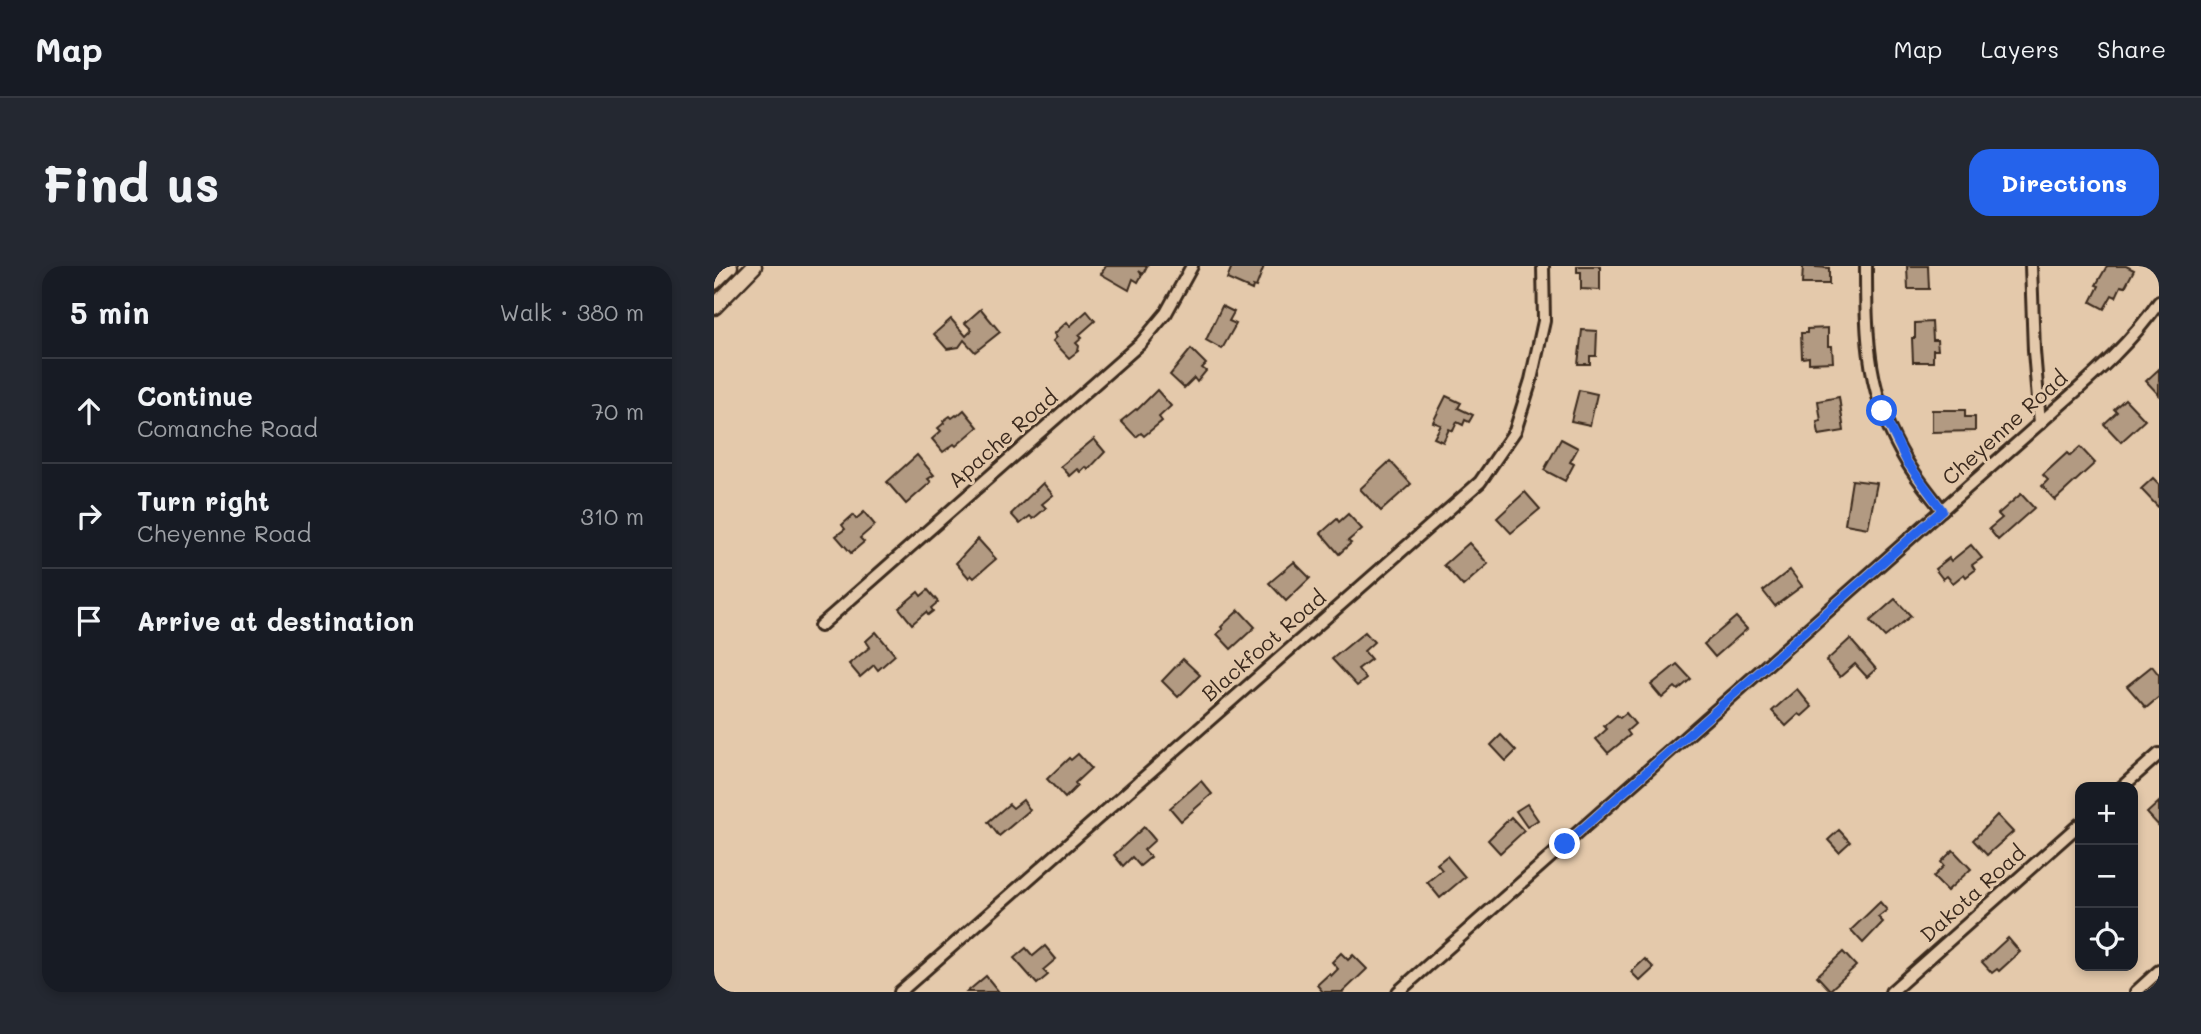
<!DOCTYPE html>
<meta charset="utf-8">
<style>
:root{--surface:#171b24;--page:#242831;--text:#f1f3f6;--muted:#9ea1a6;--line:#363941;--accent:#2563eb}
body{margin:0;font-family:Mali,sans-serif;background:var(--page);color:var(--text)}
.controls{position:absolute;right:21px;bottom:21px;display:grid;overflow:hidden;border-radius:14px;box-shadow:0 4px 10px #0003}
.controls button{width:63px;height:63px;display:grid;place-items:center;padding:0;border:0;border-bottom:2px solid var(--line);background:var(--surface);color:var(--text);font:35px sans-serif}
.stop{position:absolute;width:21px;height:21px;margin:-16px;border:5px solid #2563eb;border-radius:50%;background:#fff}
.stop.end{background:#2563eb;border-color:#fff;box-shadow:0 2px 7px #0008}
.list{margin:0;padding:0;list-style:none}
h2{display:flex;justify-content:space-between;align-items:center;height:91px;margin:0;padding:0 28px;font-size:30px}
h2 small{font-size:23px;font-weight:400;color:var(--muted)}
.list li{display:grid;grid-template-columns:46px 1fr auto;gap:21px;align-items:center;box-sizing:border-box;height:105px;padding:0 28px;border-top:2px solid var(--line)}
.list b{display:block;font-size:26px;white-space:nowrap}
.list p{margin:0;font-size:23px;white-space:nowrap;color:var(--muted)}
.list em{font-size:23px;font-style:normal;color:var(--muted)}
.icon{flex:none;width:38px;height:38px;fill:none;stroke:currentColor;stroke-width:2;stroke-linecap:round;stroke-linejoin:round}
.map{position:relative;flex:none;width:1445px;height:726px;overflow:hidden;border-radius:21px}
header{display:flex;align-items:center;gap:42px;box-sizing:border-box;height:98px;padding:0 35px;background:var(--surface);border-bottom:2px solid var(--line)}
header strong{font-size:33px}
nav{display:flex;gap:38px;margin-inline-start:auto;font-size:24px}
.intro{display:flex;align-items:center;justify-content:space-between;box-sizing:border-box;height:168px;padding:0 42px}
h1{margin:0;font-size:49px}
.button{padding:18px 32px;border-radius:21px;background:var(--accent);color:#fff;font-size:24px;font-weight:700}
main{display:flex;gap:42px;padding:0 42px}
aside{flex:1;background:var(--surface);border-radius:21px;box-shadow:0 4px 10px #0003}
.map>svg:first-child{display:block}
.building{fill:#b29a82;stroke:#3b2a1e;stroke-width:2}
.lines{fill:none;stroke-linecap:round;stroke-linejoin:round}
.minor-casing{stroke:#3b2a1e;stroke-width:16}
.major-casing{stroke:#3b2a1e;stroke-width:19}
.minor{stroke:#e4c9ab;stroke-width:10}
.major{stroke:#e4c9ab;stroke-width:14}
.route{stroke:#2563eb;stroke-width:9}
.labels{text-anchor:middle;stroke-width:6;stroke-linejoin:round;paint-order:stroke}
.street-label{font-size:21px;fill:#3b2a1e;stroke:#e4c9ab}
</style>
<header>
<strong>Map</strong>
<nav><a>Map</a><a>Layers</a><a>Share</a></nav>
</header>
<div class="intro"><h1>Find us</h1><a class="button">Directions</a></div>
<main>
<aside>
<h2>5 min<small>Walk · 380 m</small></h2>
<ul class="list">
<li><svg class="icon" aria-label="ahead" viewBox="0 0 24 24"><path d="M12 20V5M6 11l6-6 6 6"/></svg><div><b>Continue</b><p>Comanche Road</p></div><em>70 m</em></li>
<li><svg class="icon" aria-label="right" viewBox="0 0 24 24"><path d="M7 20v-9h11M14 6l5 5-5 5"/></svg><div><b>Turn right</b><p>Cheyenne Road</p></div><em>310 m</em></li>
<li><svg class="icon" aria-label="arrive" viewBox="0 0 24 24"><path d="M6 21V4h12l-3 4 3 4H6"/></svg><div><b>Arrive at destination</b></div></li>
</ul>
</aside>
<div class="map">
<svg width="1445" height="726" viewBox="0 0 1445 726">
<rect width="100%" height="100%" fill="#e4c9ab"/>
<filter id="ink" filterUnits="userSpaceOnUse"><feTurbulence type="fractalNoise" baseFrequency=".0143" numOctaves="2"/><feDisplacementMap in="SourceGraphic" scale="14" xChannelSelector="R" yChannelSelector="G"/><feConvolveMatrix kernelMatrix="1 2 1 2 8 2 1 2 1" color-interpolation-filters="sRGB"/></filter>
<g filter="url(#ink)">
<!-- building -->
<g class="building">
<path d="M392,0H433L429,8L425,5L428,9L424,16L419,13L415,24L387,8Z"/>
<path d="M518,0L522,1L550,0L542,21L539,20L538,24L513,13Z"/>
<path d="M863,0H886V24L867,23V6H863Z"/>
<path d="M1089,0L1115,2V18H1088Z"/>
<path d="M1193,0H1214L1215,23H1194Z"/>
<path d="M1393,0H1412L1420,4L1411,21L1407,20L1402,31L1398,29L1390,43L1377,36L1385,20L1382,19Z"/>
<path d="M508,40L520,46L515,55L522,58L508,83L492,74Z"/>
<path d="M267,43L286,66L261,86L250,74L245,81L233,83L220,68L237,53L252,70L258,64L251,57Z"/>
<path d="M373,45L381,55L365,69L368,72L362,77L365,80L364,85L355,92L339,75L343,71L340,68L353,56L356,60Z"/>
<path d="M1218,56L1219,74H1223L1224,84H1219V96H1199L1198,72H1201V57Z"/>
<path d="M1114,62V80H1118L1119,96L1095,97V91L1088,92L1087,67H1093V63Z"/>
<path d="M868,64L883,65L882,90H876V98H864Z"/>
<path d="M477,83L492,98L488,102L492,105L483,116L480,112L470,122L456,109Z"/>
<path d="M1445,103V129L1432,115Z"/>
<path d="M443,124L457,140L445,151L448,155L430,170L427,167L422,171L407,155L422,143L423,144Z"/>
<path d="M865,124L883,128L876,159L857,155Z"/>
<path d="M732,130L747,137L744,142L759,149L755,156L751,154L749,159L743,156L739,165L735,163L729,176L720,172L727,159L719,156Z"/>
<path d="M1125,131L1130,165L1105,169L1103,156L1107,155L1104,135Z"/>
<path d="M1411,133L1431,154L1407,176L1390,158L1403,146L1400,143Z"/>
<path d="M250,144L264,161L242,180L240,178L229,186L218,173L227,165L224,162L230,157L229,155L236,150L238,152L242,149L243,150Z"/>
<path d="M1218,144H1251V151H1261V165L1218,166Z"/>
<path d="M380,173L391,186L374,204L372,201L367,206L364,203L356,210L347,200Z"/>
<path d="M847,173L864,182L856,196L860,198L851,215L830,204Z"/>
<path d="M1366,181L1381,197L1341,234L1328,220L1334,214L1329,209L1353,187L1356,190Z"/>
<path d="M203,189L220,209L214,213L217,216L192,238L173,216Z"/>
<path d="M676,195L697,218L667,245L646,223Z"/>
<path d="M1439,212L1445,218V242L1427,223Z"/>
<path d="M1138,214L1163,217L1154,262L1131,258Z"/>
<path d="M329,217L339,229L328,238L332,242L319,253L316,250L306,258L297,248Z"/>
<path d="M811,226L826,243L797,267L783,252Z"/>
<path d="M1307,228L1320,242L1284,274L1275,263L1288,252L1284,248Z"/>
<path d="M150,246L161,259L146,272L150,276L137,287L122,270L131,263L128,259L139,249L142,253Z"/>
<path d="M634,248L648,263L634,275L637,277L625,288L607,267L623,253L625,256Z"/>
<path d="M264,273L282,293L260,312L257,309L255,312L242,297Z"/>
<path d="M755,277L774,298L749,320L730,299Z"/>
<path d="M1257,279L1268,292L1258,299L1261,304L1252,311L1250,308L1239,317L1233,310L1229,313L1221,303L1235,292L1237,295Z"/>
<path d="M580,296L596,312L572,335L555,317Z"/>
<path d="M1076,304L1088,320L1061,340L1049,325Z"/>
<path d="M214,324L224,336L217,342L219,345L214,349L212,346L198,358L185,342L204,326L207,330Z"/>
<path d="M1181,333L1197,350L1171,371L1156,355Z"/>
<path d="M525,344L541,361L517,383L503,368L509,363L507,361Z"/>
<path d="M1022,351L1033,363L1001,391L990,378Z"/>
<path d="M162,366L181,389L164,404L160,399L146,411L135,398L156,381L152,375Z"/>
<path d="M651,366L660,376L650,385L657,393L644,403L652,413L643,420L618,393Z"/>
<path d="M1136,373L1162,403L1153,411L1141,398L1126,411L1112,395Z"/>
<path d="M469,393L486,409L464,431L448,415Z"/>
<path d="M963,398L977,413L964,424L961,421L948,432L937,419Z"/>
<path d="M1438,400L1445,409V431L1432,442L1413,420Z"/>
<path d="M1083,423L1098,441L1088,450L1085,448L1072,460L1058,445Z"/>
<path d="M912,447L921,458L913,465L916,469L894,487L882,473L893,463L890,460L903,449L906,452Z"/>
<path d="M787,469L802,485L792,495L777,479Z"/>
<path d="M364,488L377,502L361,517L363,520L351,532L333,513L355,492L357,494Z"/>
<path d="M487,515L498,528L467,555L456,542Z"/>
<path d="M309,534L316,544L285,570L274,556L295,538L299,542Z"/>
<path d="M1445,536V560L1433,547Z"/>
<path d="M813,538L824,554L813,561L802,545Z"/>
<path d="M1283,549L1299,566L1273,589L1259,574Z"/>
<path d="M797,551L810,565L786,587L774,574Z"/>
<path d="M430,561L441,574L430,584L437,591L426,600L418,591L409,600L400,589Z"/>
<path d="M1125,564L1136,576L1125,586L1114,574Z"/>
<path d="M1239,584L1257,603L1233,625L1219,611L1230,600L1227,596Z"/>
<path d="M733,590L751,611L726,632L713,616L728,604L723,598Z"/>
<path d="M1166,636L1173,644L1164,651L1169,656L1149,677L1137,664Z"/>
<path d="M1294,672L1306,686L1285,705L1283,703L1278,707L1268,696Z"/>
<path d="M331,680L342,693L329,704L334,709L323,718L300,692L312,682L319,690Z"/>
<path d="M1129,686L1142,700L1116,724L1103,710Z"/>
<path d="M627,687L634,694L639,689L653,703L629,726H609L603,719L615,708L617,710L624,703L618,696Z"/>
<path d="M931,693L940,702L926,715L917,706Z"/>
<path d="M272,710L285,726H253Z"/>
</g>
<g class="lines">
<!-- minor casing -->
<g class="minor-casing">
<g id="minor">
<path d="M1152,0C1152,74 1153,131 1193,196C1203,213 1216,228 1228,244"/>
<path d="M1317,0L1320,85L1326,157"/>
<path d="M106,360L427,77L452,47L478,0"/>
<path d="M1408,521L1445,488"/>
<path d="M186,726L766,216L801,165L817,114L830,55L829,0"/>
<path d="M684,726L1326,157C1368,119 1413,83 1445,36"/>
<path d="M1177,726L1366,558"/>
<path d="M1422,726L1445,705"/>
</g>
</g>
<!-- major casing -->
<g class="major-casing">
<g id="major">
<path d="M0,16L16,0"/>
<path d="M0,41L40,0"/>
</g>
</g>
<!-- minor -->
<use href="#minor" class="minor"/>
<!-- major -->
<use href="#major" class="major"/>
</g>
</g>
<g class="lines" filter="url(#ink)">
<!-- route -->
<path class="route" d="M851,578L1228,244L1193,196L1168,145"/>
</g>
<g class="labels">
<!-- street labels -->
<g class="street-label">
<text transform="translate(1291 162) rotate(-42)" y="7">Cheyenne Road</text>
<text transform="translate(289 173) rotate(-41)" y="7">Apache Road</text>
<text transform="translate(550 380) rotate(-41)" y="7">Blackfoot Road</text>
<text transform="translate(1259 628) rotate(-42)" y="7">Dakota Road</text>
</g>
</g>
</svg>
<div class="controls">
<button>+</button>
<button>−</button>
<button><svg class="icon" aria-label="locate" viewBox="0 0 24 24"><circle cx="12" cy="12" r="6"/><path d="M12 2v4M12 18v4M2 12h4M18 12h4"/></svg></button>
</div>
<div class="stop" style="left:1168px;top:145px"></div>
<div class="stop end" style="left:851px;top:578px"></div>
</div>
</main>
